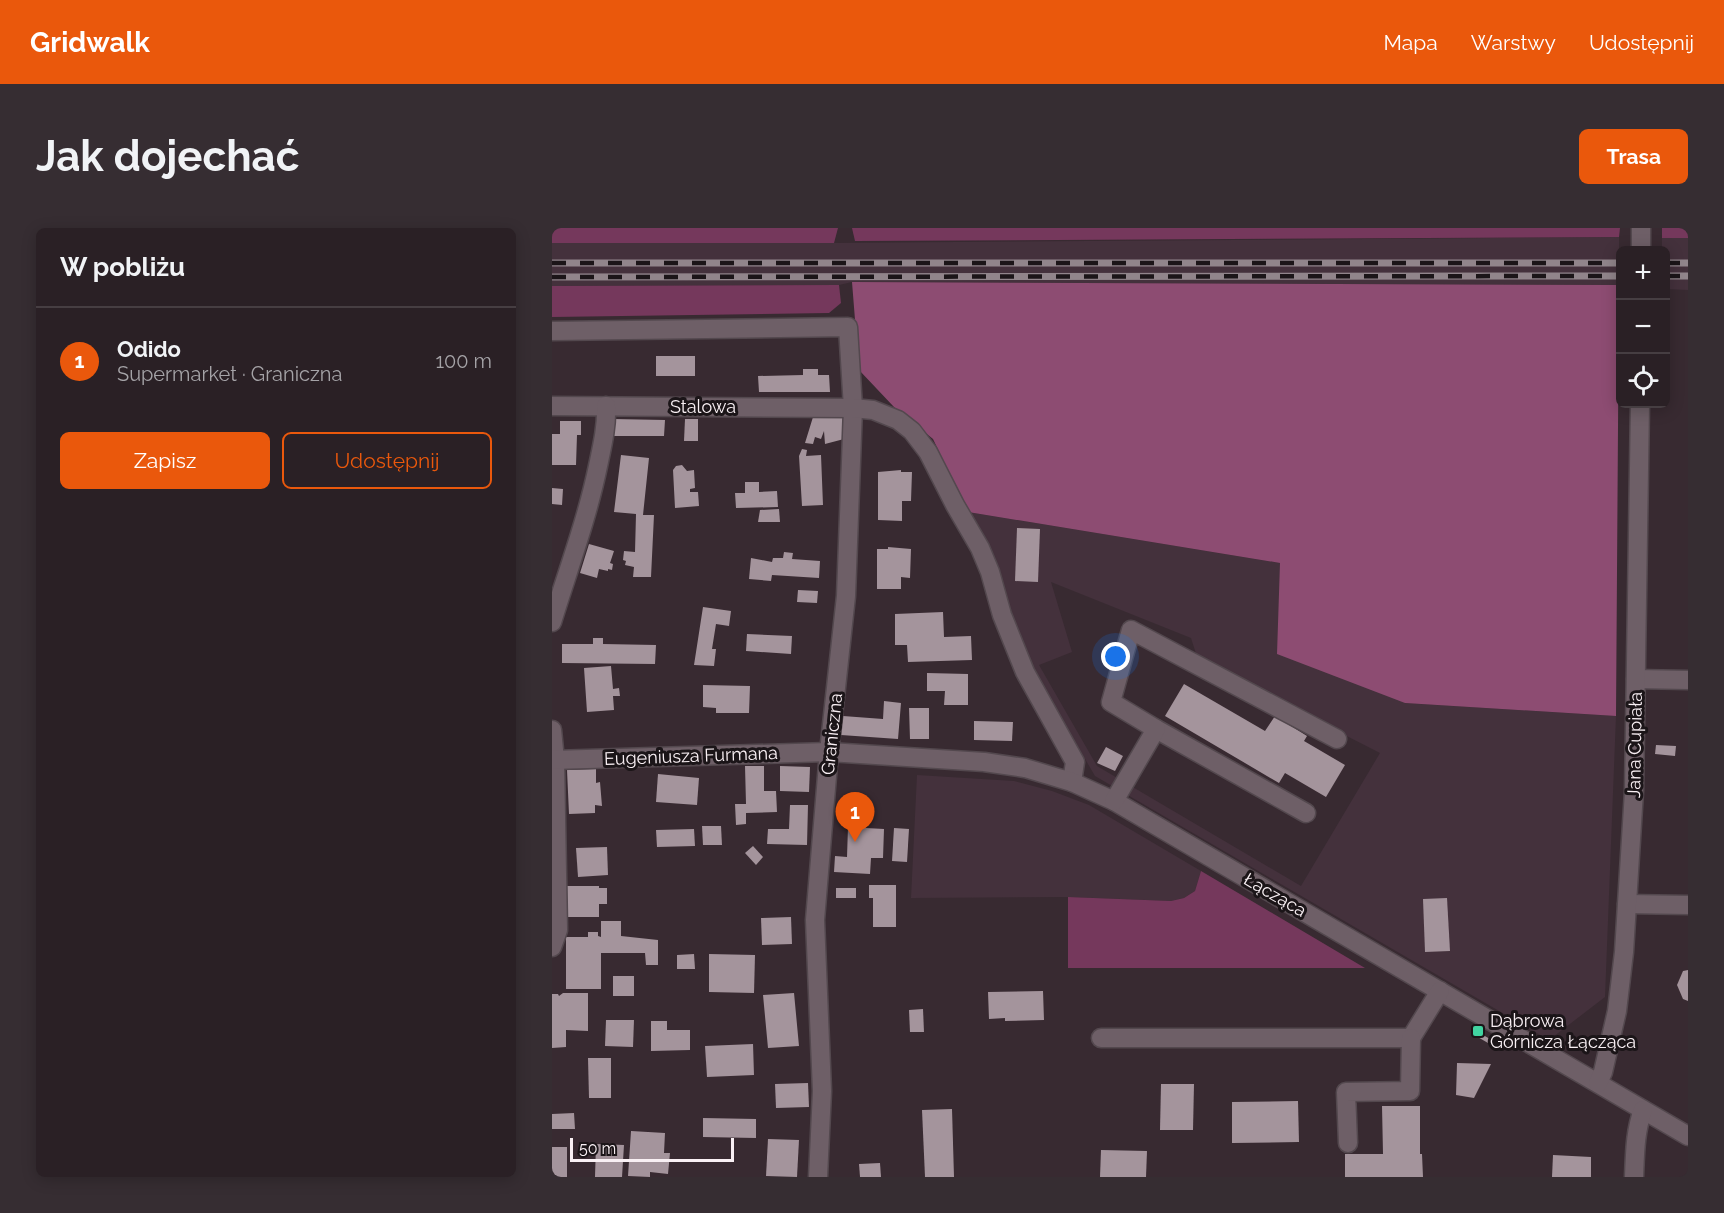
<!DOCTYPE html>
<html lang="pl">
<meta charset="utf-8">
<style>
:root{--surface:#2a2025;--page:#362d32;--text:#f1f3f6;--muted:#a5a3a7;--line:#463e42;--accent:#ea580c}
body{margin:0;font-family:Raleway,sans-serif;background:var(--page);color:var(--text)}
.controls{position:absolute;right:18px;top:18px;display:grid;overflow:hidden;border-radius:9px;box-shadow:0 3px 15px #0003}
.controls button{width:54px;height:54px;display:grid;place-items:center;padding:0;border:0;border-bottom:2px solid var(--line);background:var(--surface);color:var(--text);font:30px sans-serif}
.scale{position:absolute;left:18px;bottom:15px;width:164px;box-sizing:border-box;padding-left:6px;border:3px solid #f9f0f4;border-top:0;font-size:16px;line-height:21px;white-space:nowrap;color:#f9f0f4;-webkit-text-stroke:4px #1b1518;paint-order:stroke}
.you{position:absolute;left:564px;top:429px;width:21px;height:21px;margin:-15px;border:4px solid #fff;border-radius:50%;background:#1a73e8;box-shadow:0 0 0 9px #1a73e833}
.badge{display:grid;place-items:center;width:39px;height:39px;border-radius:50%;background:var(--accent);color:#fff;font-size:20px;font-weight:700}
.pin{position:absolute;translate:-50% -50px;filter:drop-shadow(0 2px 3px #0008)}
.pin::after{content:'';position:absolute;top:32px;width:21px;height:18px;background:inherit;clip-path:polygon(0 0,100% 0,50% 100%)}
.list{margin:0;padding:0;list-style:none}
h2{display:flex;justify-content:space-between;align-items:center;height:78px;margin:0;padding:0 24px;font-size:26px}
h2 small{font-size:20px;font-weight:400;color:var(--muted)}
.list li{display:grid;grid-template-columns:39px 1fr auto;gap:18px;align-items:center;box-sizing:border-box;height:108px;padding:0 24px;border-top:2px solid var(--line)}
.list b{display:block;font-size:22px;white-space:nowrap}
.list p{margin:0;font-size:20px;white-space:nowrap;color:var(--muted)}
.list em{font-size:20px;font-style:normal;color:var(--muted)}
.actions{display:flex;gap:12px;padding:18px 24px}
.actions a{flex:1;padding:14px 0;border:2px solid var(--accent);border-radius:9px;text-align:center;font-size:21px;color:var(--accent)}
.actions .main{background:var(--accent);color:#fff}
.icon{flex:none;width:33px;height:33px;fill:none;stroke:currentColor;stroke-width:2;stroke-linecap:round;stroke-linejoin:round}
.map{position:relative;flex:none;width:1136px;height:949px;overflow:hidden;border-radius:9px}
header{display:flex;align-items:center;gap:36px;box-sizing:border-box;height:84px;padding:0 30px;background:var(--accent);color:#fff}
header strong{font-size:28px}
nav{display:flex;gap:33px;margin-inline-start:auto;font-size:21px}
.intro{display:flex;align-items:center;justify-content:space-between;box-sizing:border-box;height:144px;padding:0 36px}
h1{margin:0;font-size:42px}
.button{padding:15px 27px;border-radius:9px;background:var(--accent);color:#fff;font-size:21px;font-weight:700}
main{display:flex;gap:36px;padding:0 36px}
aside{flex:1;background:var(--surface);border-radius:9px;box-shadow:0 3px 15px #0003}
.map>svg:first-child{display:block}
.built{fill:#44313c;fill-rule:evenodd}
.green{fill:#75385c}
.forest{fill:#8d4c72}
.building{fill:#a4949c}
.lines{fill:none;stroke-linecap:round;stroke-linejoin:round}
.minor-casing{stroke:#53484e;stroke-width:21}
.minor{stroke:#6e5f67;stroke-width:18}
.rail-casing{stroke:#91858b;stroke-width:7}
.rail{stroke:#1b1518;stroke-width:4.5;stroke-dasharray:14;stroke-linecap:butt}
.poi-dot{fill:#41d4a1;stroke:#1b1518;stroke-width:2}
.labels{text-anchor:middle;stroke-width:6;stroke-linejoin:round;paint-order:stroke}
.street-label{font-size:18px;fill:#f9f0f4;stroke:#1b1518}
.poi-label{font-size:18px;fill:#f9f0f4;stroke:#1b1518;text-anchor:start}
</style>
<header>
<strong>Gridwalk</strong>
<nav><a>Mapa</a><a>Warstwy</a><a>Udostępnij</a></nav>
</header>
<div class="intro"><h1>Jak dojechać</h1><a class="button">Trasa</a></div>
<main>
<aside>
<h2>W pobliżu<small></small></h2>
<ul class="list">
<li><span class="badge">1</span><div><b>Odido</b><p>Supermarket · Graniczna</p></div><em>100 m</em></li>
</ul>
<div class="actions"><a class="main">Zapisz</a><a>Udostępnij</a></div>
</aside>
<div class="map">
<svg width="1136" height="949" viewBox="0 0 1136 949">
<rect width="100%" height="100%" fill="#382a31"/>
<!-- built -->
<g class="built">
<path d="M1067,9V57L300,54L287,57L0,58V15H282Z"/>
<path d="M1110,10H1136V62L1114,61V22H1110Z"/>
<path d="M416,284L728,335L853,475L1064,488L1053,769L997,812L543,548L480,440ZM499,354L639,410L646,432L828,525L749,658L545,538L487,437L520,424Z"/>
<path d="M365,547L462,553L500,563L537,577L649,643L643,663L632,670L619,673L516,669L359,670Z"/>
</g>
<!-- green -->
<g class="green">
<path d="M0,0H286L282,15H0Z"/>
<path d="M300,0H1068L1067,9L303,13Z"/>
<rect x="1110" y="0" width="26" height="10"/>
<path d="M287,57L289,75L277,85L0,89V58Z"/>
<path d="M649,643L813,740H516V669L619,673L632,670L643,663Z"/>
</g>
<!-- forest -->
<path class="forest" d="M300,54L1067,57L1064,488L853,475L725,426L728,335L416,284L381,211L342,179L307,142Z"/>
<!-- building -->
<g class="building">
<rect x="104" y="128" width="39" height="20"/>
<path d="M251,141H266V147H277L278,164H207L206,148L251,147Z"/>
<path d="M261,189H292V211L273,216L272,203L269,211L263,209L261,216L253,215Z"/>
<path d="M61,191L113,192L112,208H60Z"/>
<path d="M133,191H146V213H132Z"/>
<path d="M8,193H29V207H25L24,237H0V206H8Z"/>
<path d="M250,221L255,222L254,228L269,227L271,277L250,278L247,228Z"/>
<path d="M69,227L97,230L91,287H102L99,349H81L82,339L73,337L74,333L71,332L72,323L83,324L84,286L62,284Z"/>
<path d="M130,237L135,243L142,242L143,260L138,261V264H146L147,278L123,280L121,242L124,238Z"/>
<path d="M349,242V244H360L359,273H350V293L326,292V244Z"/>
<path d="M193,254H207V264L225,263L226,279L184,280L183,265H193Z"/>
<path d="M0,260L11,261L10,277L0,276Z"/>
<path d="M227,281L228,294H206L208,282Z"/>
<path d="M465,300L488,301L486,354L463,353Z"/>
<path d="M37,316L62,323L58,335L61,336L60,342L56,341V343L47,341L45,350L28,345Z"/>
<path d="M336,319L359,321L358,350L349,349V361H325V321H336Z"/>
<path d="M232,324L241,325L240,331L268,333L267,350L220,347L219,353L197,351L199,330L220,334L221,330H231Z"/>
<path d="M246,362L266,363L265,375L245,374Z"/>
<path d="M151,379L179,383L177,398L164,396L160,421H164L162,438L142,437Z"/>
<path d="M391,384L392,409L419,408L420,432L356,434L355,417H343V386Z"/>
<path d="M195,406L240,408L239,426L194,423Z"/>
<path d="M41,410H51V416L104,417L103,436L10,435V416H41Z"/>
<path d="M59,438L61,461L67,460L68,468H61L62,482L35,484L32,440Z"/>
<path d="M375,445L416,446V477H392L393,463H375Z"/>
<path d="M632,456L713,503L723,488L755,508L752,513L793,537L774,569L733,545L727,555L613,488Z"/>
<path d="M151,457L198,458L197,485H164V480L151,479Z"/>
<path d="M332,473L349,475L346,511L289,507L291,488L331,491Z"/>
<path d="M357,480H377V511H358Z"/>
<path d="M422,493L461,494L460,513L422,512Z"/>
<path d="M1104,517L1124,518L1123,528L1103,526Z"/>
<path d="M554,519L571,528L563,543L545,535Z"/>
<path d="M193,538H212V563H224L225,584L194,585V596L184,597L183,576H194Z"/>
<path d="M228,538L258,539L257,564L228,563Z"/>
<path d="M44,541V555L48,554L50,578L43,577V585L17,586L15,542Z"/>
<path d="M106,546L147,550L145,577L104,574Z"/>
<path d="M238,577H256L255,617L215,616L216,601H237Z"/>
<path d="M150,598H169L170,617H151Z"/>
<path d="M296,599L332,601L331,630H319L318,646L282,644L283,628L295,629Z"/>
<path d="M342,600L357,601L355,634L340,633Z"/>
<path d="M142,601L143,618L105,619L104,602Z"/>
<path d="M201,618L211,629L204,637L193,625Z"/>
<path d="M55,619L56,647L26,649L24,620Z"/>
<path d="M317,657H344V699H321V670H317Z"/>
<path d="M14,658H47V660H55V676H47V689H14Z"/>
<rect x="284" y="660" width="20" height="10"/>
<path d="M895,670L898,723L873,724L871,671Z"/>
<path d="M239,689L240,716L210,717L209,690Z"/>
<path d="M49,693H69V708L106,712V737H94L93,725H49V761H14V709H36V704H46V708L49,709Z"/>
<path d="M142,726L143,741H125V727Z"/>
<path d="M157,726L203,727L202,765L157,764Z"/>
<path d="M1136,742V773L1131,771L1125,757L1131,743Z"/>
<rect x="61" y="748" width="21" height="20"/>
<path d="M491,763L492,792L453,793V790L437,791L436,764Z"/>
<path d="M11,765H36V803L14,802V819L0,820V766H6L7,768Z"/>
<path d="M242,765L247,818L216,820L211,767Z"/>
<path d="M371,781L372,804H358L357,782Z"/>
<path d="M54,792H82L81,819L53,818Z"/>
<path d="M99,793H115V802H138V822L99,823Z"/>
<path d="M926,804L938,811L936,815L924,808Z"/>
<path d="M201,816L202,847L155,849L153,818Z"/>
<path d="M36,830H59V870H37Z"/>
<path d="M905,835L939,836L922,870L904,867Z"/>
<path d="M256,855L257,879L224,880L223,856Z"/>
<path d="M609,856H642L641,902H608Z"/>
<path d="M746,873L747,914L680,915V874Z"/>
<path d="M830,878H868V926H870L871,949H793V926H831Z"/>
<path d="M400,881L402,949H373L370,882Z"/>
<path d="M22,885L23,901H0V886Z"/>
<path d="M151,890L204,891V910L151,909Z"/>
<path d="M79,903L113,905L112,925H118L116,946L98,944V949L76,948Z"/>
<path d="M216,911L247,912L245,949L214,948Z"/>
<path d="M44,916L72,917L70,949H43Z"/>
<rect x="0" y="919" width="15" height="30"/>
<path d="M549,922L595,923L594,949H548Z"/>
<path d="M1001,927L1039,929V949H1000Z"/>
<path d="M328,935L329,949H308L307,936Z"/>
</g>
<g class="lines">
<!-- minor casing -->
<g class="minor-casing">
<g id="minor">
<path d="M1089,22V0"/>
<path d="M0,103L296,99L301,180L294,368L277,524L263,692L270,863L266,949"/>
<path d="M0,178L301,180L321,182L346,192L360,203L376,224L403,277L428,320L438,344L450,387L473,444L523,534L520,554"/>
<path d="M0,394C16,342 35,291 46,238C50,219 55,198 54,178"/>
<path d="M1084,451L1136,452"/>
<path d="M604,501L754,585"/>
<path d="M0,502L3,532L6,702L0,719"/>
<path d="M0,532L277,524L432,534L473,540L503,549L520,554L562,573L1136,908"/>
<path d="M562,573L604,501L559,474L579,402L785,511"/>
<path d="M1075,676L1136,677"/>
<path d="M549,810H859L888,763"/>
<path d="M1046,855L1051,844L1065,783L1072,724L1082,563L1088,176"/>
<path d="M796,915L794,864L858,863L859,810"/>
<path d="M1082,949C1083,926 1083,903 1091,882"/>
</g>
</g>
<!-- minor -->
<use href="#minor" class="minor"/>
<!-- rail casing -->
<g class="rail-casing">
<g id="rail">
<path d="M0,35H1068"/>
<path d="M1114,35H1136"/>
<path d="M1114,48H1136"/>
<path d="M0,49L1068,48"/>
</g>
</g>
<!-- rail -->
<use href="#rail" class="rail"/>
</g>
<!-- markers -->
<rect class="poi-dot" x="920" y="797" width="12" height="12" rx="3"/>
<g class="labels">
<!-- street labels -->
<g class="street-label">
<text x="151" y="185">Stalowa</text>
<text transform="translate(280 506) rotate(-84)" y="6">Graniczna</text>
<text transform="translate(1083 517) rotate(-89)" y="6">Jana Cupiała</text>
<text transform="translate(139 528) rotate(-2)" y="6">Eugeniusza Furmana</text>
<text transform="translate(723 667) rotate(30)" y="6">Łącząca</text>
</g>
<!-- poi labels -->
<g class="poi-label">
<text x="938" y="799">Dąbrowa<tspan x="938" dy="21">Górnicza Łącząca</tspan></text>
</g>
</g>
</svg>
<div class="controls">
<button>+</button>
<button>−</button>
<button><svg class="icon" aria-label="locate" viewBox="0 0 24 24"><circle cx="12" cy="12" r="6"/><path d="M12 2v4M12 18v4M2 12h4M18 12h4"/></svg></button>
</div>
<div class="scale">50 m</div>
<div class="you"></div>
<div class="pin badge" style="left:303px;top:614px">1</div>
</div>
</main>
